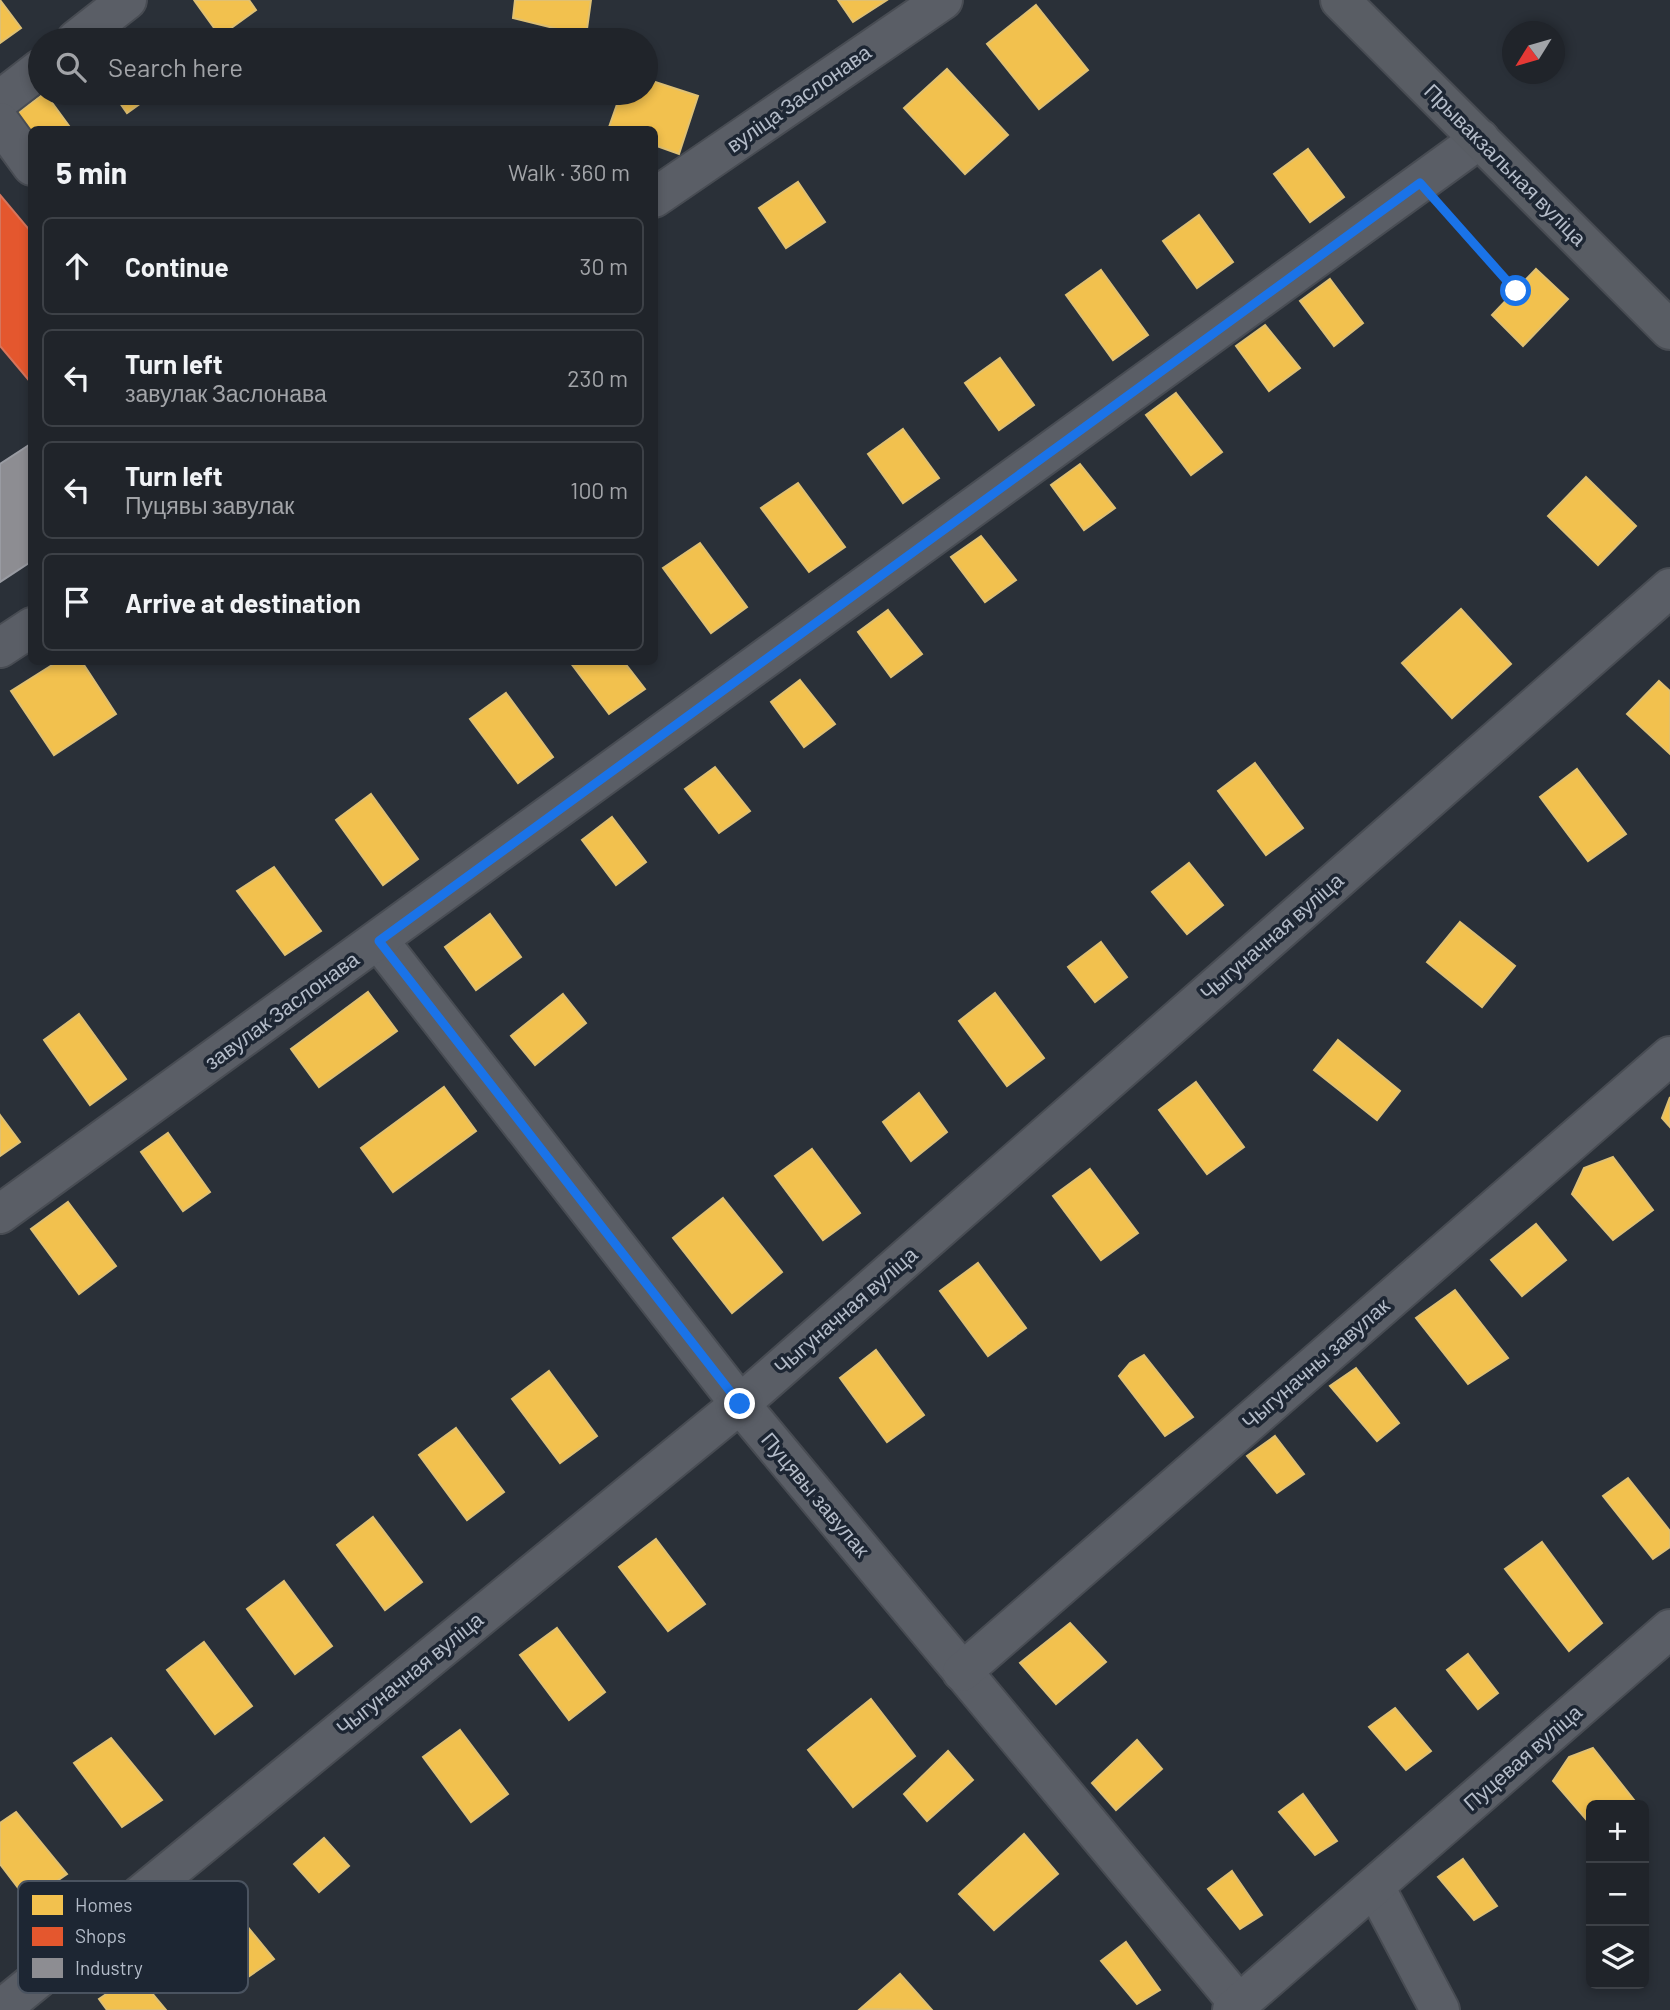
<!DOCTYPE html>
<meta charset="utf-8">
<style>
:root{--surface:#20242a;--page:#2d3036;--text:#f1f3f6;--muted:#a2a4a8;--line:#3d4147}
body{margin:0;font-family:Barlow,sans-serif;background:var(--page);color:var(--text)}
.controls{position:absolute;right:21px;bottom:21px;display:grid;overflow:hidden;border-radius:10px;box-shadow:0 4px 10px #0003}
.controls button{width:63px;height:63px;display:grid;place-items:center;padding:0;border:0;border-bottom:2px solid var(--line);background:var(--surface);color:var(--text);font:35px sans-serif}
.compass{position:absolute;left:1502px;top:21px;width:63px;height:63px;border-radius:50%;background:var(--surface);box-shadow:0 4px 10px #0003;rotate:233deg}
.stop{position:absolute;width:21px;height:21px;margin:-16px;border:5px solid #1a73e8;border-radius:50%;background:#fff}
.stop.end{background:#1a73e8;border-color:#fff;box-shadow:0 2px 7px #0008}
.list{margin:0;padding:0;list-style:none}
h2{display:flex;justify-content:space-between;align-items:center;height:91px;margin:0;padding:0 28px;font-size:30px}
h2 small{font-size:23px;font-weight:400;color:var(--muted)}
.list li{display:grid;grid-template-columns:46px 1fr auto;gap:21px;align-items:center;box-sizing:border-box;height:98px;margin:0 14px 14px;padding:0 14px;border:2px solid var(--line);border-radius:10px}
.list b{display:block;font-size:26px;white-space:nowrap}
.list p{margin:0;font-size:23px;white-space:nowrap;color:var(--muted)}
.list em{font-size:23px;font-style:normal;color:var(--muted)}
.icon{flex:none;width:38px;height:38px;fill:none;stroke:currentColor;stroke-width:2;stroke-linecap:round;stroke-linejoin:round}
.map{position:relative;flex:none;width:1670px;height:2010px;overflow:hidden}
.search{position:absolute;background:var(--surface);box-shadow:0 4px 10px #0003;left:28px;top:28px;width:630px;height:77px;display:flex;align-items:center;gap:18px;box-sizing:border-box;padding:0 24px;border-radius:38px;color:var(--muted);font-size:26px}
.panel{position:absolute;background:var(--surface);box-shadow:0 4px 10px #0003;left:28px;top:126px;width:630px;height:539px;border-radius:10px}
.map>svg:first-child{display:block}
.homes{fill:#f2c14e;stroke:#dfc073;stroke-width:2}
.shops{fill:#e4572e;stroke:#d6755c;stroke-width:2}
.industry{fill:#8d8d92;stroke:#999ba2;stroke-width:2}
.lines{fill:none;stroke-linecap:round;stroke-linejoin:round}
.minor-casing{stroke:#484c53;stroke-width:42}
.secondary-casing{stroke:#484c53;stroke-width:42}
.path{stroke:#5d636a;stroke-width:4.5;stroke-dasharray:5 5;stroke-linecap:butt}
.minor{stroke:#5a5e66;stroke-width:38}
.secondary{stroke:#595d64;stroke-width:38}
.route{stroke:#1a73e8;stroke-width:9}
.labels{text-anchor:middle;stroke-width:7;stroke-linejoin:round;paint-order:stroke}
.street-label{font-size:21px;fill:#b4bcc9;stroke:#1d2633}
.key{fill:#1d2633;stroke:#4a5360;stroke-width:2}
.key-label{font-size:19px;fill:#b4bcc9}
</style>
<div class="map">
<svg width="1670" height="2010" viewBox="0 0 1670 2010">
<rect width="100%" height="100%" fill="#2a3038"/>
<!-- homes -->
<g class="homes">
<path d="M0,0L21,28L0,43Z"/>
<path d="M194,0H249L256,10L220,36Z"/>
<path d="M515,0H591L586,36L513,18Z"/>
<path d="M838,0H887L853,22Z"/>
<path d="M1036,5L1088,70L1039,109L987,44Z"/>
<path d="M947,69L1008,135L965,174L904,108Z"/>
<path d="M646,79L698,96L679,154L654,145V130H608L621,93H646Z"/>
<path d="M45,93L72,130H32V150L9,119Z"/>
<path d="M113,93H155L127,113Z"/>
<path d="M1308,149L1344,197L1310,222L1274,174Z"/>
<path d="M798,182L825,222L786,248L759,208Z"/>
<path d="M1199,215L1233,262L1197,288L1163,241Z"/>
<path d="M1536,269L1568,299L1523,346L1492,315Z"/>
<path d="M1101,270L1148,335L1113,360L1066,295Z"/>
<path d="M1330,279L1363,323L1334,346L1300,301Z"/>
<path d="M1265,325L1300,368L1269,391L1236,346Z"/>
<path d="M1000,358L1034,405L999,430L965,383Z"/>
<path d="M1176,393L1222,452L1191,475L1146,415Z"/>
<path d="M903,429L939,478L903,503L868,454Z"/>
<path d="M1080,464L1115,508L1084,530L1051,485Z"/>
<path d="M1586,477L1636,526L1598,565L1548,516Z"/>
<path d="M798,483L845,547L809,572L761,508Z"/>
<path d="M981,536L1016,580L985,602L951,557Z"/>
<path d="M700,543L747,607L711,633L663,568Z"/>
<path d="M1461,609L1511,664L1452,718L1402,663Z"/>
<path d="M888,610L922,654L891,677L858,632Z"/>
<path d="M57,662H82L116,714L54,755L11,691Z"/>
<path d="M570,662H624L645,689L609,714Z"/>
<path d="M800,680L835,724L804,747L771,702Z"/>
<path d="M1659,681L1670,691V754L1627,714Z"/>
<path d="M506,693L553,757L518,783L470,719Z"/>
<path d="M1255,763L1303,828L1266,855L1218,791Z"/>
<path d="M715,767L750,811L719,833L685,789Z"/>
<path d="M1577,769L1626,834L1588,861L1540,797Z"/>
<path d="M371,794L418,859L383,885L336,820Z"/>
<path d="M612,817L646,862L616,885L582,840Z"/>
<path d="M1189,863L1223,905L1187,934L1152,892Z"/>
<path d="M274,867L321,931L285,955L237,891Z"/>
<path d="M490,914L521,957L476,990L445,947Z"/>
<path d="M1460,922L1515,966L1482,1007L1427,962Z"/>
<path d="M1101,942L1127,977L1095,1002L1068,967Z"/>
<path d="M368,992L397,1031L319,1087L291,1049Z"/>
<path d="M995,993L1044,1058L1007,1086L959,1021Z"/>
<path d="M563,994L586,1023L535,1065L511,1036Z"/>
<path d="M79,1014L126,1079L90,1105L44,1040Z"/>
<path d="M1338,1040L1400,1091L1377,1120L1314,1070Z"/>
<path d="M1196,1082L1244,1147L1207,1174L1159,1110Z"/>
<path d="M444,1087L476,1131L393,1192L361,1148Z"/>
<path d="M919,1093L947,1132L911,1161L883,1122Z"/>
<path d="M1670,1097V1127L1662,1118Z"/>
<path d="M0,1115L20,1142L0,1156Z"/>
<path d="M168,1133L210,1192L183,1211L141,1152Z"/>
<path d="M812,1149L860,1213L823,1240L775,1176Z"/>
<path d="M1613,1157L1653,1210L1613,1240L1572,1194L1584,1168Z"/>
<path d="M1090,1169L1138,1233L1101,1260L1053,1196Z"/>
<path d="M723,1198L782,1272L732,1313L673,1238Z"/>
<path d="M68,1202L116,1266L79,1294L31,1229Z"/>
<path d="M1536,1224L1566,1260L1522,1296L1491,1260Z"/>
<path d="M978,1263L1026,1328L988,1356L940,1291Z"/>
<path d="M1455,1290L1508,1358L1468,1384L1416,1318Z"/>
<path d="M876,1350L924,1415L887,1442L840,1378Z"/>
<path d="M1144,1355L1193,1417L1165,1436L1119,1376L1130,1363Z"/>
<path d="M1356,1368L1399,1423L1377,1441L1330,1386Z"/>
<path d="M549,1371L597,1436L560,1463L512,1399Z"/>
<path d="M456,1428L504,1492L467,1520L419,1455Z"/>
<path d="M1275,1436L1304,1474L1277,1493L1247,1456Z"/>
<path d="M1628,1478L1670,1531V1547L1653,1559L1603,1496Z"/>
<path d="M373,1517L422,1582L385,1610L337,1545Z"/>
<path d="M656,1539L705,1604L668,1631L619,1567Z"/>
<path d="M1542,1542L1602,1623L1569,1651L1505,1569Z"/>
<path d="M284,1581L332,1646L295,1674L247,1609Z"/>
<path d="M1070,1623L1106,1662L1056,1704L1020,1663Z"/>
<path d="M557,1628L605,1692L569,1720L520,1655Z"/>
<path d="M204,1642L252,1706L215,1734L167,1670Z"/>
<path d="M1468,1654L1498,1693L1478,1709L1447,1670Z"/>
<path d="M871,1699L915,1756L853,1807L808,1750Z"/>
<path d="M1395,1708L1431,1751L1406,1770L1369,1727Z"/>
<path d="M460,1730L508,1794L471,1822L423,1757Z"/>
<path d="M111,1738L162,1800L122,1827L74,1763Z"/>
<path d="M1137,1740L1162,1769L1116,1810L1092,1783Z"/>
<path d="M1593,1748L1638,1805H1591V1825L1553,1781L1569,1757Z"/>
<path d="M948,1751L973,1780L927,1821L904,1794Z"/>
<path d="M1303,1794L1337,1841L1315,1855L1279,1812Z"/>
<path d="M16,1812L67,1874L28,1901L0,1864V1823Z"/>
<path d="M1024,1834L1058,1874L994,1930L959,1894Z"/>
<path d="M324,1838L349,1866L319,1892L294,1864Z"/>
<path d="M1463,1859L1497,1906L1474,1920L1438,1877Z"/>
<path d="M1232,1871L1262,1915L1240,1929L1208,1889Z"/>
<path d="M223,1897L274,1959L235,1986L186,1922Z"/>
<path d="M1126,1942L1160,1990L1137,2004L1101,1961Z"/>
<path d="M136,1974L166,2010H107L99,1999Z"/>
<path d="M900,1974L932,2010L860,2009Z"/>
</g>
<!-- shops -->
<path class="shops" d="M0,195L32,233V384L0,346Z"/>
<!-- industry -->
<path class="industry" d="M32,443V561L0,582V464Z"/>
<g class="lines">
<!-- minor casing -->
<g class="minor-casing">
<g id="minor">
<path d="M76,40L127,0"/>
<path d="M0,100L40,69"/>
<path d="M0,122L32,166"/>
<path d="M654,198L943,0"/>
<path d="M0,648L32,627"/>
<path d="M379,941L740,1404L1239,2004"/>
<path d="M0,1214L1480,139"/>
<path d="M962,1672L1670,1056"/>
<path d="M1375,1887L1440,2010"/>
<path d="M0,2010L740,1404L1670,588"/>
<path d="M1232,2010L1670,1629"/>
</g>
</g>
<!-- secondary casing -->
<g class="secondary-casing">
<path id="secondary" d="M1340,0L1670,330"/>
</g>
<!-- path -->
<path class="path" d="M1444,210L1516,291"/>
<!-- minor -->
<use href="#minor" class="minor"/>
<!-- secondary -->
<use href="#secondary" class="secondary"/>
</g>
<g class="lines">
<!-- route -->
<path class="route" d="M740,1404L379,941L1420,183L1516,291"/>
</g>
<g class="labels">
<!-- street labels -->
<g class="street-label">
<text transform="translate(799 99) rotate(-35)" y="7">вуліца Заслонава</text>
<text transform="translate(1505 165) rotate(45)" y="7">Прывакзальная вуліца</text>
<text transform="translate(1272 937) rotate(-41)" y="7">Чыгуначная вуліца</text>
<text transform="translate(282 1011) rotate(-36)" y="7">завулак Заслонава</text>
<text transform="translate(846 1311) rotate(-41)" y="7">Чыгуначная вуліца</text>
<text transform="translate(1316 1364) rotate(-41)" y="7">Чыгуначны завулак</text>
<text transform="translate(815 1495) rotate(50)" y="7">Пуцявы завулак</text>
<text transform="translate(410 1674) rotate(-39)" y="7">Чыгуначная вуліца</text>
<text transform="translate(1523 1758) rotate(-41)" y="7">Пуцевая вуліца</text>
</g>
</g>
<!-- legend -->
<rect x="18" y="1881" width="230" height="112" rx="10" class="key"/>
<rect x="32" y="1895" width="31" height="20" fill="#f2c14e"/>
<rect x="32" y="1927" width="31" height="19" fill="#e4572e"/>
<rect x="32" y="1958" width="31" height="20" fill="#8d8d92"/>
<g class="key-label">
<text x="75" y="1912">Homes</text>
<text x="75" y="1943">Shops</text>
<text x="75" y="1975">Industry</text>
</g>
</svg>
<div class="controls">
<button>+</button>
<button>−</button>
<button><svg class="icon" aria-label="layers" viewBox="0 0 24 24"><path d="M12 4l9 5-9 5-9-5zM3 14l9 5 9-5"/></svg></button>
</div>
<svg class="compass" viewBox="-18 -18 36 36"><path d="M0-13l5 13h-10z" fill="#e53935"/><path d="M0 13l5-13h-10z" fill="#a2a4a8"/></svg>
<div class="stop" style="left:1516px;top:291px"></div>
<div class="stop end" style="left:740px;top:1404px"></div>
<div class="search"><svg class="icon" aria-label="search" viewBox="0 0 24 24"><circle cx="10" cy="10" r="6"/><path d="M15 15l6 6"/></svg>Search here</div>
<section class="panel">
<h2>5 min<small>Walk · 360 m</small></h2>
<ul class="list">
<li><svg class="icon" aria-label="ahead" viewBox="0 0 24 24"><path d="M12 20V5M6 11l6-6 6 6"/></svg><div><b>Continue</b></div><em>30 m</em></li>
<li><svg class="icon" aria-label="left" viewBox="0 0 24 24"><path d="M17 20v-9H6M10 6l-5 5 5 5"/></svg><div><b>Turn left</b><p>завулак Заслонава</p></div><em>230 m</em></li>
<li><svg class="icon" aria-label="left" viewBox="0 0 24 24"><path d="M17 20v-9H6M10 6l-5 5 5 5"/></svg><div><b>Turn left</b><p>Пуцявы завулак</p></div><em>100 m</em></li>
<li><svg class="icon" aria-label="arrive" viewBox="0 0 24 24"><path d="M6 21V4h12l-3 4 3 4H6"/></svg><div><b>Arrive at destination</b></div></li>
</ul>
</section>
</div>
